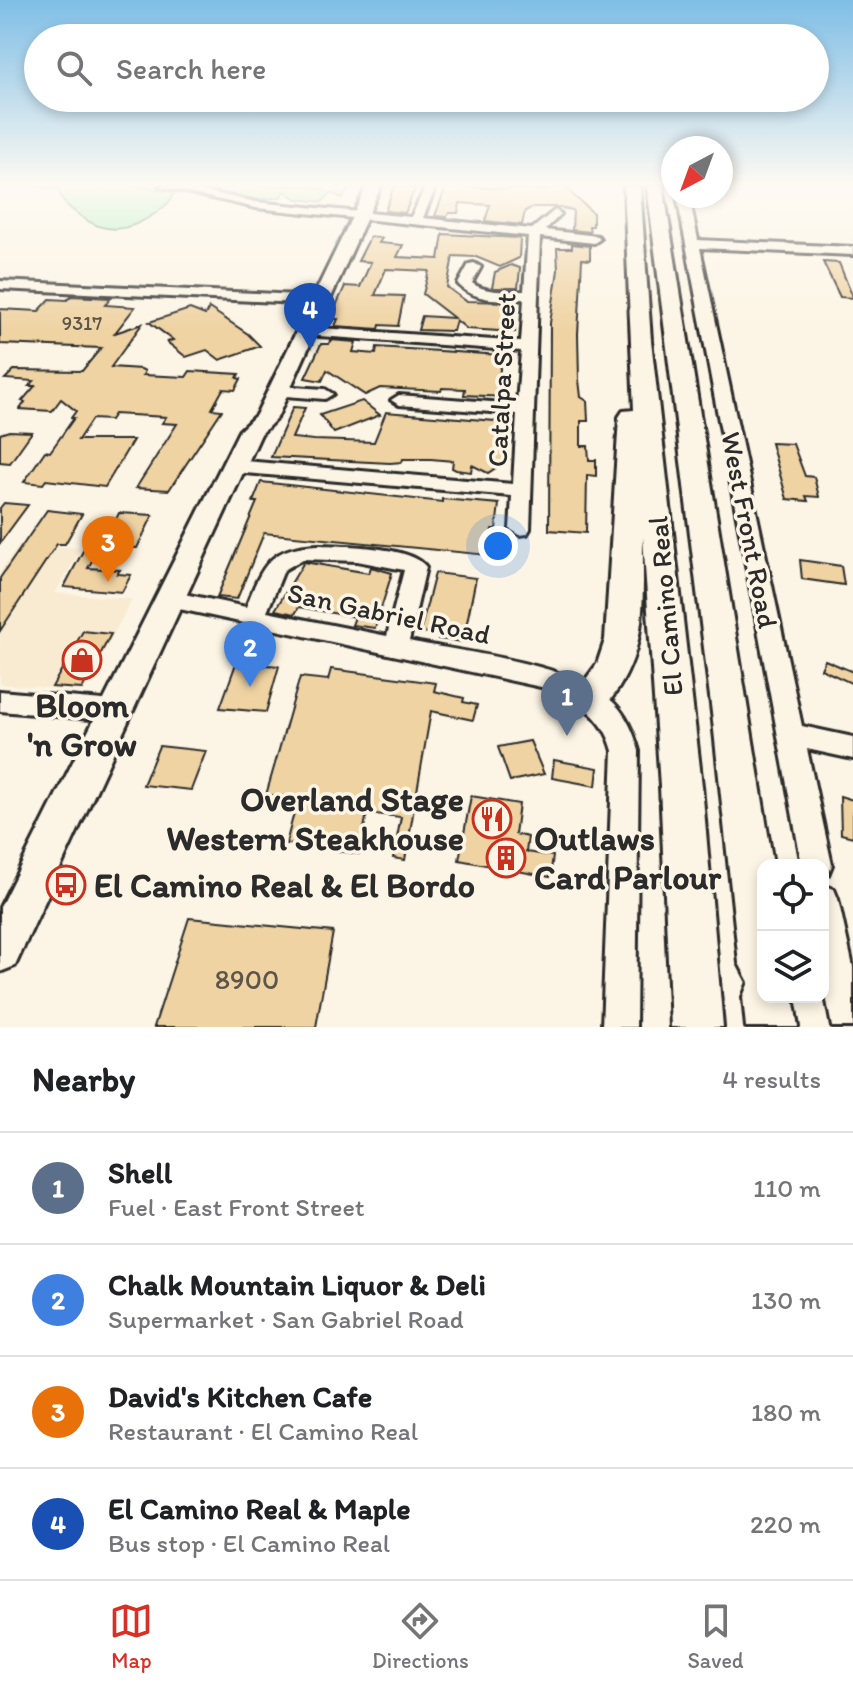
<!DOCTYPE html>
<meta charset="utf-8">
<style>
:root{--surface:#fff;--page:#f2f2f2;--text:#202124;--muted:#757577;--line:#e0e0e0;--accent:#d93025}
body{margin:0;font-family:Itim,sans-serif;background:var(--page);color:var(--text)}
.controls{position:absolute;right:24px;bottom:24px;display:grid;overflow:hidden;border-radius:16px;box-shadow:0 4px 12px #0003}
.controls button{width:72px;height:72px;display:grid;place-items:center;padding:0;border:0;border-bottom:2px solid var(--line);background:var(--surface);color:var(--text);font:40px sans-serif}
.compass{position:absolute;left:661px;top:136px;width:72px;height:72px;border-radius:50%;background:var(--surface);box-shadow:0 4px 12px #0003;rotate:221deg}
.you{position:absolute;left:498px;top:546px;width:28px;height:28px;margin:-20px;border:6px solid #fff;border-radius:50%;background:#1a73e8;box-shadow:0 0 0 12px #1a73e833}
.badge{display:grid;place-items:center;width:52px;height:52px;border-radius:50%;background:var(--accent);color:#fff;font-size:26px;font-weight:700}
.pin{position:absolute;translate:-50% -66px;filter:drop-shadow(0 2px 4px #0008)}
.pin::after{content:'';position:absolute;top:42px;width:28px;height:24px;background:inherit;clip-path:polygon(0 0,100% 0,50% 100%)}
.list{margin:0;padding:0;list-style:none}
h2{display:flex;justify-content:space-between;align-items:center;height:104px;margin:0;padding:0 32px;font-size:34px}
h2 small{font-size:26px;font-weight:400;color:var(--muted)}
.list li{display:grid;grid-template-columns:52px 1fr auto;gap:24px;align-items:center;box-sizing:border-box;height:112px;padding:0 32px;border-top:2px solid var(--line)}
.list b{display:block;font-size:30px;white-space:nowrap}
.list p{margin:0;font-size:26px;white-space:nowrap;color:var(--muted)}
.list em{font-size:26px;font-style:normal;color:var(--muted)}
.icon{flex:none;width:44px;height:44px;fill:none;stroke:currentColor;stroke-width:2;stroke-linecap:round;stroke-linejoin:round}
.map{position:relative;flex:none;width:853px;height:1027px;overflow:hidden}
.search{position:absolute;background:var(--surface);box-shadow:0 4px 12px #0003;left:24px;right:24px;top:24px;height:88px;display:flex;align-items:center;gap:20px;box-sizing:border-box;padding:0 28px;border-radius:44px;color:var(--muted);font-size:30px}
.sheet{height:552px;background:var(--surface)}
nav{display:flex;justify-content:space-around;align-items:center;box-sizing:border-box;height:112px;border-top:2px solid var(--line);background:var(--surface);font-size:22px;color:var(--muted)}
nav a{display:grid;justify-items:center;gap:4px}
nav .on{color:var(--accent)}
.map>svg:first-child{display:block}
.built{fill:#f8ebd1}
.green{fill:#a6efbc;stroke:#688d74;stroke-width:2}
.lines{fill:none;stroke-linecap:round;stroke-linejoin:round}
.stream{stroke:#5f8d99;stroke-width:2}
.building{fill:#efd3a3;stroke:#2b2b2b;stroke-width:2}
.minor-casing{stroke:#2b2b2b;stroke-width:6}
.major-casing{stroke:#2b2b2b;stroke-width:6}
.highway-casing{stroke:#2b2b2b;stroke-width:6}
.minor{fill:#fcf5e5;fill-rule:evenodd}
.major{fill:#fcf5e5;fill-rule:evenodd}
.highway{fill:#fcf5e5;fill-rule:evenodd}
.labels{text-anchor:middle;stroke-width:7;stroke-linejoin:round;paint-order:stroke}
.far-number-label{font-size:20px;fill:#5c5549}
.street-label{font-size:28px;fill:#2b2b2b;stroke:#fcf5e5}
.near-number-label{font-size:28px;fill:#5c5549}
.near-poi-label{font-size:34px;font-weight:bold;fill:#2b2b2b;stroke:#fcf5e5;text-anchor:start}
</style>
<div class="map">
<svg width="853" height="1027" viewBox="0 0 853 1027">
<rect width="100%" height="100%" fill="#fcf5e5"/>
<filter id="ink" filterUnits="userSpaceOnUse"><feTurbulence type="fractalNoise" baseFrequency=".0125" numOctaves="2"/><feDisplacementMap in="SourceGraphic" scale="16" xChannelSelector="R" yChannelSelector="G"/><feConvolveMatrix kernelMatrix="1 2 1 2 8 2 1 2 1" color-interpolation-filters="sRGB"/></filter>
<g filter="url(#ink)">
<!-- built -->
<path class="built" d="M20,544L82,548L55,593L132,599L84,691L0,684V572Z"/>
<!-- green -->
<g class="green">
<path d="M36,186H133L176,192C169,197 172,201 165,206C139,227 111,239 82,217C72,210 61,203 59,190Z"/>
<path d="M200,186H350L343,198L331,193L322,202L297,199L285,191L280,197C252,203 227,193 200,186Z"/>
</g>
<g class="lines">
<!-- stream -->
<path class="stream" d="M310,186L327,191"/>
</g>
<!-- building -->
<g class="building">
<path d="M394,186L415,188L405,213L385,211Z"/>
<path d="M446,186L547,190V186H563L593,213V226H589L590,232L572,230L573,210L555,207H533L525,211L522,225L485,221L490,205L460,203L458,213H449L447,217L435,216Z"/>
<path d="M443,234L520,238L519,258L500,267L476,257L453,256L447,287L466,301L513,302L515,332L467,329L456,320L453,331L418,330L422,316L454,318L423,294L429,271L386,269L375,295L404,296L398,326L380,325L379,329L335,326L338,319H330L345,286L360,287L371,262L358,261L370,237L382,238L379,243L403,245L397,257L439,259Z"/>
<path d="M572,244L590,246V260L582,259L578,334L579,380L581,397L587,401L588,421H581V446H588L589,460H596V476L587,475L586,533L549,530L550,323L558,270L557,248H572Z"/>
<path d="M823,262L839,263L853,298L840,297Z"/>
<path d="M511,265L520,268L518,288H492L495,272Z"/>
<path d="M71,296L111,298L105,305L135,307L115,333L142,324L111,367L141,369L145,371L143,375L186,377L190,371L239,374L237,378L241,379L235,390L223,389L212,409L222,410L169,490L136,488L177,424L162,423L166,417L114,414L110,420L92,419L78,440H133L105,487L46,480L43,484L24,482L45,451L50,452L74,418H71L76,411L61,399L52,411L20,409L25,402L22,401L35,386H29L34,381L5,379L14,370L82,371L101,348L0,344V309L39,311L50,299L67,300Z"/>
<path d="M209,308L248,334L260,346L220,360L207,350L186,357L167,342L173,340L149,322L190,309L205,315Z"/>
<path d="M330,340L356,342L353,352L376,354L377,347L501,355L499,382H509L507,397L464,395L465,389L442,388L441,391L380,388L365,395L327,370L322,381L305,378L321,344H329Z"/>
<path d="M362,401L380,415L334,433L320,415Z"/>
<path d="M293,407L305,408L292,438L314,440L374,442L386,412L507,422L503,456L509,459L488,473L472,465L471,472L456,470L452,468L453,461L431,459H403L402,462L390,463L271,457Z"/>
<path d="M9,431L32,432L10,463L0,462V434Z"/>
<path d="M771,443L793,444L805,476L814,477L819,497L806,496L808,501L787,499Z"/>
<path d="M261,482L442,502V499L499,504L496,529H492L488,555L264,533L237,599L217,597L257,502H253Z"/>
<path d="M4,503L28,505L0,543V508Z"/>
<path d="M47,510L82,514L65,544H57L0,631V578Z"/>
<path d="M119,513L153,515L137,548L103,546Z"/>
<path d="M84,549L98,550L88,568L120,570L117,574L131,575L122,592L64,587Z"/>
<path d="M800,560L841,566L844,585L802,579Z"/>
<path d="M304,562L369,573L371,567L392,573L375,628L352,625L355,617L299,607L295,614L275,610Z"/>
<path d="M435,573L476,578L463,642L438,639L439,634L420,632Z"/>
<path d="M83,631L111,634L82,689L52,687Z"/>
<path d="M237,634L265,636L254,664L279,666L266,712L220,708L239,655L229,654Z"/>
<path d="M825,660L853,672V684L821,669Z"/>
<path d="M331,669L436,683L434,691L464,698L463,702L477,705L473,720L431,711L405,860L393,858L401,817L367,813L359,854L286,844L298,797L266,795L300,677L328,680Z"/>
<path d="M530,741L544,774L510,781L498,747Z"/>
<path d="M159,746L206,751L191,790L143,785Z"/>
<path d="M554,760L598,768L596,786L552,778Z"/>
<path d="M471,796L519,804L515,834L528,837L526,852L553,856L550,877L459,860Z"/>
<path d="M840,796L853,800V837L841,834Z"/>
<path d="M189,918L333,932L316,1027H154Z"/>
</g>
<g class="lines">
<!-- minor casing -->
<g class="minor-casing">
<g id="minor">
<path d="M159,186H179L256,202L411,217L426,186H436L423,218L532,229L555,210L561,214L545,230L598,236L600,239L594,243L540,237L530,529L527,534L520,535L510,529L512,496L233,472L224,466L233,460L513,484L517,414L399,405L391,400L399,395L517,404L521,351L306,335L299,331L306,327L521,342L524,299C501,300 475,302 458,284L469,264L474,263L481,267L472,283C487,294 507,291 524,291L528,236L256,208Z"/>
<path d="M677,196H689L698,240L853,247V255L700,248L802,726L853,737V759L807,749L832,865L828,875L823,876V865H802Z"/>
<path d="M0,281L321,296L328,300L321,304L0,289Z"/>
<path d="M278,386L325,389L333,394L325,399L272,395L270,391Z"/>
<path d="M319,545C345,546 411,546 426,567L409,641C466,653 572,663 614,703C627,716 634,733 639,751L636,1027H602L613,751C604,715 575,698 541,687L170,607L162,604L159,599L162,594L170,591L246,607C263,564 270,547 319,545ZM303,559L357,561L404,570L387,636L267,612L284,570Z"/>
<path d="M0,691L114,701L123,704L127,711L123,718L114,721L0,711Z"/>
<path d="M823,885L834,889L838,899L853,967V1027H832L823,980Z"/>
</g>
</g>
<!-- major casing -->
<g class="major-casing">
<path id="major" d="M367,186H381L277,418L261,434L15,966L0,972V907L239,431L256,415Z"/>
</g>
<!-- highway casing -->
<g class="highway-casing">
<g id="highway">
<path d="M624,186H640L651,340L702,786L723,1027H671L660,786L643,537C642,595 649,646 614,695C603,710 596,714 578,708L572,698L597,664L605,640L619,417L623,411L634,410Z"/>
<path d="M647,186H663L773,865H763V997H793L798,1027H746L743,997L749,982L739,963L713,721Z"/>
</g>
</g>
<!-- minor -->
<use href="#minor" class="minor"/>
<!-- major -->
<use href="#major" class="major"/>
<!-- highway -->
<use href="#highway" class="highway"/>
</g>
</g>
<!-- sky -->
<linearGradient id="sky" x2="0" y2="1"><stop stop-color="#7fbee6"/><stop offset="0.56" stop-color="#fefaf3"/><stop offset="1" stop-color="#fefaf3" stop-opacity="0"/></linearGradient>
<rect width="853" height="330" fill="url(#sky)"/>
<!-- icons -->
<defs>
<g id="shop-ring" transform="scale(2)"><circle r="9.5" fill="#fcf5e5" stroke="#c8321e" stroke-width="1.5"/><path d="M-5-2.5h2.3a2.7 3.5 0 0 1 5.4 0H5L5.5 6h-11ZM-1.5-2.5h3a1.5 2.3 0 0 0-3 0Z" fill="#c8321e"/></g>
<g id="restaurant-ring" transform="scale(2)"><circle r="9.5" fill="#fcf5e5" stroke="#c8321e" stroke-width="1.5"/><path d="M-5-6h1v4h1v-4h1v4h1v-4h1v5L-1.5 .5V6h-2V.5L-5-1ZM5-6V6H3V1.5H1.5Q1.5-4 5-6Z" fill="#c8321e"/></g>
<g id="building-ring" transform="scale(2)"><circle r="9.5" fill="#fcf5e5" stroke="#c8321e" stroke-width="1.5"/><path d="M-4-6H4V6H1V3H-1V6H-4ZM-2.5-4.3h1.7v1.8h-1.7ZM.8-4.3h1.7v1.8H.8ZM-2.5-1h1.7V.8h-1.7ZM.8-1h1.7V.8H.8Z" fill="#c8321e"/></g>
<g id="bus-ring" transform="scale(2)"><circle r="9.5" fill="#fcf5e5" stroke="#c8321e" stroke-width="1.5"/><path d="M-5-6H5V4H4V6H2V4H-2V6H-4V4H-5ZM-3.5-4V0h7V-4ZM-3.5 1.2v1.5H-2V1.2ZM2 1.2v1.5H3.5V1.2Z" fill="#c8321e"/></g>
</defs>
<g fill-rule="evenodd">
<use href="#shop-ring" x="82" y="660"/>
<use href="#restaurant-ring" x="492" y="819"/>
<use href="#building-ring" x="506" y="858"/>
<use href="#bus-ring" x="66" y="885"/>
</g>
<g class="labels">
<!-- far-number labels -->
<g class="far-number-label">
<text x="82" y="330">9317</text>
</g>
<!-- street labels -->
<g class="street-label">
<text transform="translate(501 380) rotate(-87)" y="10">Catalpa Street</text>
<text transform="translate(750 530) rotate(79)" y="10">West Front Road</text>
<text transform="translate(665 606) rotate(-95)" y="10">El Camino Real</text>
<text transform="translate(389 613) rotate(12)" y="10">San Gabriel Road</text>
</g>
<!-- near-number labels -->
<g class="near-number-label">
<text x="247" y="989">8900</text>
</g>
<!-- near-poi labels -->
<g class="near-poi-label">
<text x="82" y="717" text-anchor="middle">Bloom<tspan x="82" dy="39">'n Grow</tspan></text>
<text x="464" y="811" text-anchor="end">Overland Stage<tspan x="464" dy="39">Western Steakhouse</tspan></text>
<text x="534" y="850">Outlaws<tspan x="534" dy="39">Card Parlour</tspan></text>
<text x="94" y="897">El Camino Real &amp; El Bordo</text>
</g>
</g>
</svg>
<div class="controls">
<button><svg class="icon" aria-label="locate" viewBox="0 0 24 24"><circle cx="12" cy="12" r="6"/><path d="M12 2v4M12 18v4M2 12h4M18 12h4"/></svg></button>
<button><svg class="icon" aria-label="layers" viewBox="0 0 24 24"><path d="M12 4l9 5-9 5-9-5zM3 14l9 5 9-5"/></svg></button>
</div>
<svg class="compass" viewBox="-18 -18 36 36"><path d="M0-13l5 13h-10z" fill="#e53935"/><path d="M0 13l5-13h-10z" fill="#757577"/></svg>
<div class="you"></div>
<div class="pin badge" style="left:567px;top:736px;background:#5c6f8a">1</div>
<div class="pin badge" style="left:250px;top:687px;background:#3f7fe0">2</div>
<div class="pin badge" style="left:108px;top:582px;background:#e8710a">3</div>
<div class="pin badge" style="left:310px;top:349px;background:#1a4fb4">4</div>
<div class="search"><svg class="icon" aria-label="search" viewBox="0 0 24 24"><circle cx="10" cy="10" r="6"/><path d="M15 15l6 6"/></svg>Search here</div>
</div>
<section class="sheet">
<h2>Nearby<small>4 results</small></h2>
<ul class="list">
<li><span class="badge" style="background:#5c6f8a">1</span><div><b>Shell</b><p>Fuel · East Front Street</p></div><em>110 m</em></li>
<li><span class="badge" style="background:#3f7fe0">2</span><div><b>Chalk Mountain Liquor &amp; Deli</b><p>Supermarket · San Gabriel Road</p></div><em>130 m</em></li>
<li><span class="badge" style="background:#e8710a">3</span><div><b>David's Kitchen Cafe</b><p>Restaurant · El Camino Real</p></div><em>180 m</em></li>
<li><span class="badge" style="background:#1a4fb4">4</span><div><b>El Camino Real &amp; Maple</b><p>Bus stop · El Camino Real</p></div><em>220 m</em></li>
</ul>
</section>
<nav>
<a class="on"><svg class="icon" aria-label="map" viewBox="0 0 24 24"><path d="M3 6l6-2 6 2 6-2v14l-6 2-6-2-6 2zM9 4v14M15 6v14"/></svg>Map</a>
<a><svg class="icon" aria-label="directions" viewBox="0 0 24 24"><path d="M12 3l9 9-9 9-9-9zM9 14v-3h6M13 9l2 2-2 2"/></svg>Directions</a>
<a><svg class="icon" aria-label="saved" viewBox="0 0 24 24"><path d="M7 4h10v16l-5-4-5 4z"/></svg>Saved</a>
</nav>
